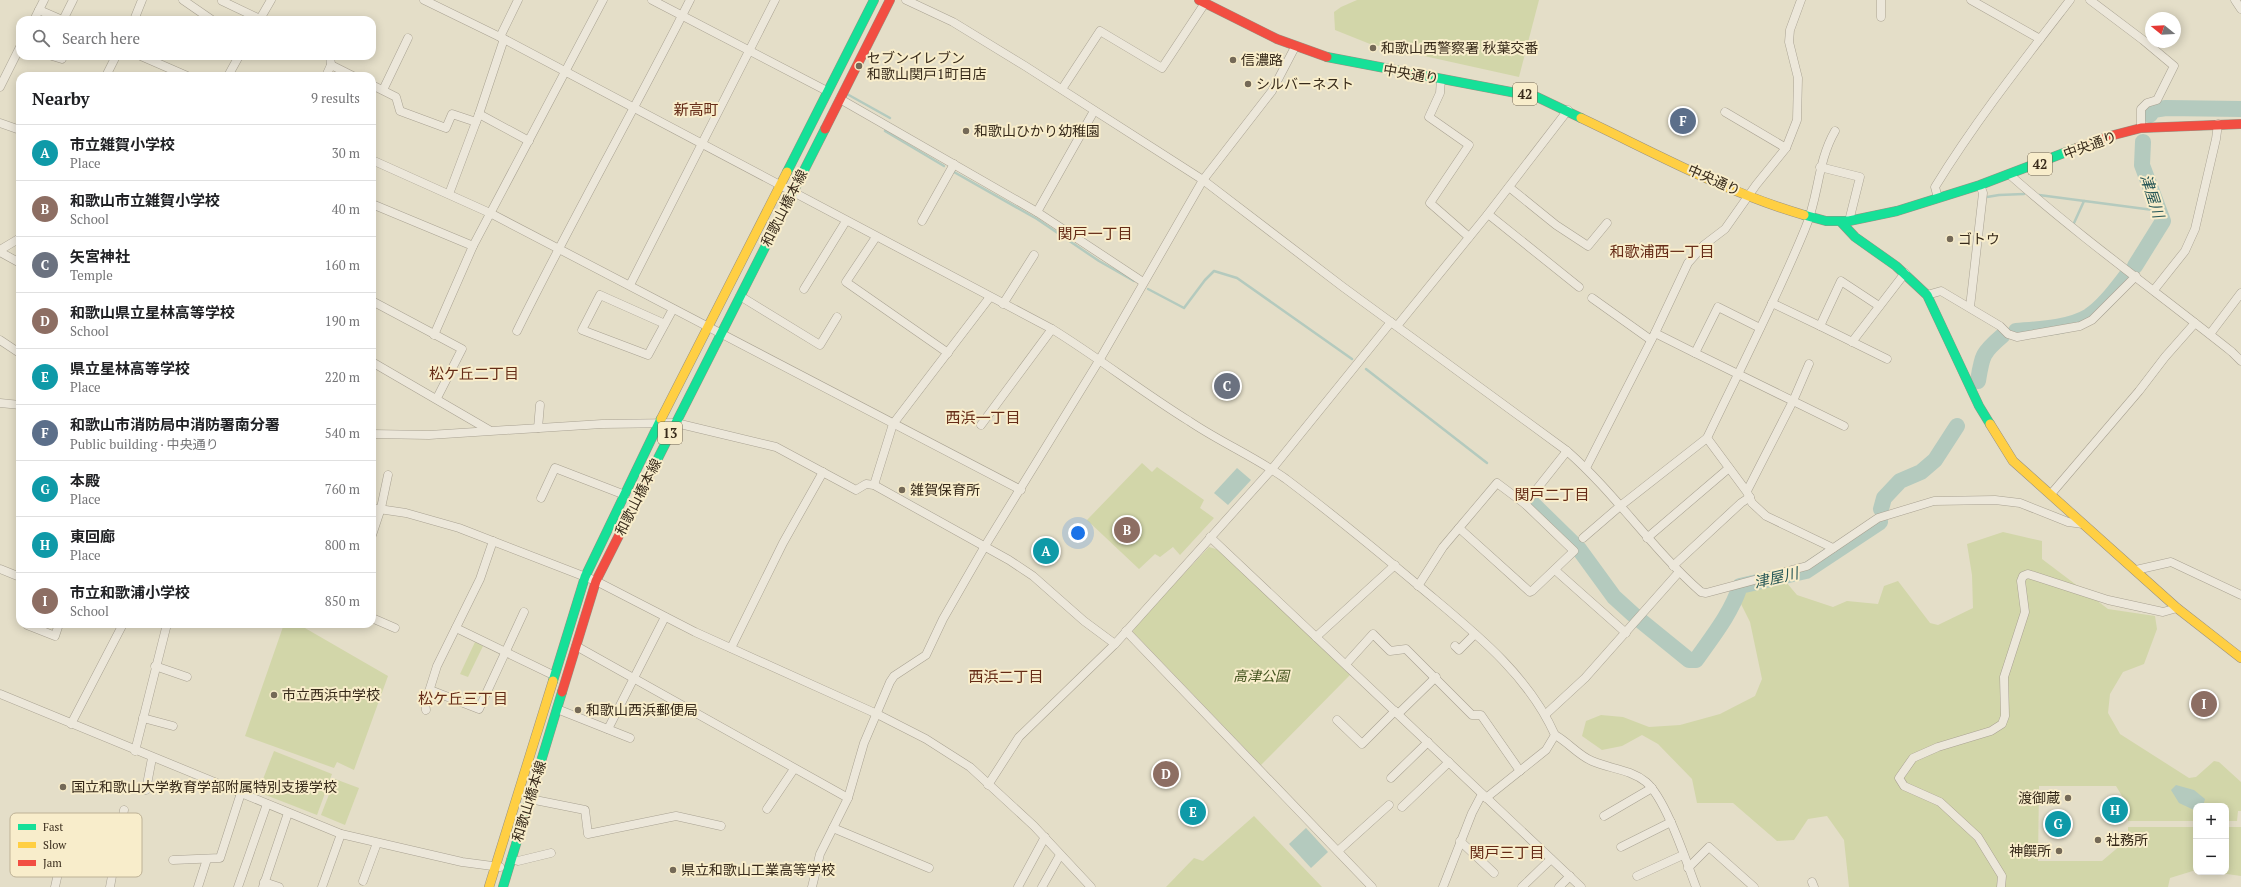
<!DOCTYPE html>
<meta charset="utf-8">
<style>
:root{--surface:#fff;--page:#f2f2f2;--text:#202124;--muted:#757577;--line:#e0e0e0;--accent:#db2777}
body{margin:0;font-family:"PT Serif","Noto Sans JP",serif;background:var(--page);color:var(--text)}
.controls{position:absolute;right:12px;bottom:12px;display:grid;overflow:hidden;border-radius:8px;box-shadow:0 2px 10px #0003}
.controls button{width:36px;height:36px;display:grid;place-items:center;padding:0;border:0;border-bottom:1px solid var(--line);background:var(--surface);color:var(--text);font:20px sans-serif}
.compass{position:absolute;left:2145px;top:12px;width:36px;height:36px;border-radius:50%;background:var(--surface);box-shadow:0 2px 10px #0003;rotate:288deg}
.you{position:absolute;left:1078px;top:533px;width:14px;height:14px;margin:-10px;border:3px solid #fff;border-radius:50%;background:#1a73e8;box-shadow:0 0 0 6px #1a73e833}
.badge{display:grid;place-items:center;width:26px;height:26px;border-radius:50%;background:var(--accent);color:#fff;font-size:13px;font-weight:700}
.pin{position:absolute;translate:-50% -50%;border:2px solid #fff;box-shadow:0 1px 4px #0006}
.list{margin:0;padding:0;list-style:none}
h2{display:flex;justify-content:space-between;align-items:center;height:52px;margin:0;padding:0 16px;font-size:17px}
h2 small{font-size:13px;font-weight:400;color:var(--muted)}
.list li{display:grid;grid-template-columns:26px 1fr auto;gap:12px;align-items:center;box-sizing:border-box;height:56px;padding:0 16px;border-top:1px solid var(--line)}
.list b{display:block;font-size:15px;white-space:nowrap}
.list p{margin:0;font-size:13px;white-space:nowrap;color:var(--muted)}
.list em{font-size:13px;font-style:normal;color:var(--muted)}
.icon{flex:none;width:22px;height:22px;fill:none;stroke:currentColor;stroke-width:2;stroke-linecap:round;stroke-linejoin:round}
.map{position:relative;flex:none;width:2241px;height:887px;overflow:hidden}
.search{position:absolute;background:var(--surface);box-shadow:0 2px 10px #0003;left:16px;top:16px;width:360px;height:44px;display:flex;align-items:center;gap:10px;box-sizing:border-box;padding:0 14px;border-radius:12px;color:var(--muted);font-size:15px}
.panel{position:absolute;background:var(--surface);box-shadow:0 2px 10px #0003;left:16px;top:72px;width:360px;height:556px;border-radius:12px}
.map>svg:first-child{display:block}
.green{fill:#d2d6a9}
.water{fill:#b4cabe}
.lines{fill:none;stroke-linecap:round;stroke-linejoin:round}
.stream{stroke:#b4cabe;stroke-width:2.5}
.river{stroke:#b4cabe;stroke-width:16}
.street-casing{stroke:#a9a292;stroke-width:9}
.fast-casing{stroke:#989182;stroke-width:10}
.slow-casing{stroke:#989182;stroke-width:10}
.jam-casing{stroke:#989182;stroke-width:10}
.street{stroke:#ece7da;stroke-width:8}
.fast{stroke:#16e098;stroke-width:9}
.slow{stroke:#ffcf43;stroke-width:9}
.jam{stroke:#f24e42;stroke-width:9}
.poi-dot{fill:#746957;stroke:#f8edcb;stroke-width:1.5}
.labels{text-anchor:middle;stroke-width:4;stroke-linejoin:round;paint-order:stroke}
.shield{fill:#f8edcb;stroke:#71644f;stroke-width:1}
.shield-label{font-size:13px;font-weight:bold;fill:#372a1a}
.poi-label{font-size:14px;fill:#372a1a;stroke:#f8edcb;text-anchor:start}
.street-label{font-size:14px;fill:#372a1a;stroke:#f8edcb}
.park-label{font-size:14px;font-style:italic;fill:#44551f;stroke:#f8edcb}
.neighbourhood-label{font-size:15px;fill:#662c17;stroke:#f8edcb}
.water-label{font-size:15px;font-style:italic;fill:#285857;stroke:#f8edcb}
.key{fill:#f8edcb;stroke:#beb296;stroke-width:1}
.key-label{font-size:11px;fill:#372a1a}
</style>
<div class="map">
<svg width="2241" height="887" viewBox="0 0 2241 887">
<rect width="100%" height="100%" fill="#e4dec8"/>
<!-- green -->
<g class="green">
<path d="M1357,0H1539L1519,77L1370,44L1335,30L1334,12L1341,7Z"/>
<path d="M1142,463L1152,472L1157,467L1204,500L1200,508L1214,518L1180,555L1173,547L1160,557L1155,554L1139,569L1087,520Z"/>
<path d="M2003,532L2042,541V559L2108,609L2155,616L2157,629L2144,664L2123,672L2110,694L2108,713L2120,734L2189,778L2196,777L2214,761L2219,762L2241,782V811H2238L2237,821H2226V806H2196V821H2128V806L2116,786H2039L2038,861H2102L2128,839V827H2196V870L2170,878L2168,887H1849L1844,840L1827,816L1808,819L1794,840L1777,841L1733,803H1697L1692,779L1658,744L1642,735L1622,746L1602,750L1582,736L1586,721L1601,715L1623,717L1649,727L1680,725L1720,714L1755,696L1762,679L1750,622L1739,600L1743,591L1786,582L1797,595L1833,607L1847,601L1878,604L1884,586L1898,581L1930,623L1938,625L1973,608L1972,575L1967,544Z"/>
<path d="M1209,547L1219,550L1350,675L1261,765L1133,632L1134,627Z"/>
<path d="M284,624H298L388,676L354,770L337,762L334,768L245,736Z"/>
<path d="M475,642L483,646L468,677L460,674Z"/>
<path d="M274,751L332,774L317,815L258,792Z"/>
<path d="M335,779L359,788L345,825L321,815Z"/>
<path d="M1254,816L1322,887H1166L1194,858L1203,861Z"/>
<path d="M2226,827H2241V876L2213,872H2226Z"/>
</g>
<!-- water -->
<g class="water">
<path d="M1237,468L1251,480L1228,505L1214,493Z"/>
<path d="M2176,785L2194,790L2205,799L2203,806H2196V810H2194L2179,803L2171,790Z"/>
<path d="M1306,828L1328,852L1311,868L1289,844Z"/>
</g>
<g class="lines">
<!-- stream -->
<g class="stream">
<path d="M847,94L890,118"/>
<path d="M885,131L944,166"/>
<path d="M954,172L1037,219L1099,261L1134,281"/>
<path d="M2039,195L2153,210L2158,204"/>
<path d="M1987,197L1999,195L2024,194"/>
<path d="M2074,223L2084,201"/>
<path d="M1148,289L1184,308L1205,280L1214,271L1237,278L1352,359"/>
<path d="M1366,369L1487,463"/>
</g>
<!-- river -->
<g class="river">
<path d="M2150,115L2153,110L2166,108L2241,109"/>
<path d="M2135,266L2163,221L2142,165L2143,142"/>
<path d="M2016,331C2039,329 2069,328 2089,316C2104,306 2116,289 2127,275"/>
<path d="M1978,381C1982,356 1982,353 2002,336"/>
<path d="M1532,503L1579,549L1614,597L1636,617"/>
<path d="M1881,509L1884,498L1900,481L1921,472L1935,460L1957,426"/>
<path d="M1641,621L1689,660H1696C1712,637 1731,614 1740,586L1806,571L1880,522"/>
</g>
<!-- street casing -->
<g class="street-casing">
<g id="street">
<path d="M183,0L212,20"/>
<path d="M424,0L504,39L1052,329C1099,358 1142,392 1189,421C1220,442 1255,457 1286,479C1331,513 1375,549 1419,586C1470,629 1527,672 1555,735L1546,750L1486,798"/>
<path d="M652,0L827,91"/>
<path d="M906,0L953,22L1025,66L1203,180L1343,287L1567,451C1616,494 1652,549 1701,592L1706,593L1807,566L1878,518L1934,501L1995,500L2020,503L2068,522L2083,524"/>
<path d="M1971,0L2040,39"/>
<path d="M2090,0L2143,40L2174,66L2157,100L2147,103L2141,109V128"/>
<path d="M2235,0L2241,9"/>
<path d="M222,1L260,19L271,0"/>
<path d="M39,10L62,20"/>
<path d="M1881,17V0"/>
<path d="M34,20L44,0"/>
<path d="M63,20L73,0"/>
<path d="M134,20L142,0"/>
<path d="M500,37L518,0"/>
<path d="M52,56L62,59"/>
<path d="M141,56L187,76"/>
<path d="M331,65L353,76"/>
<path d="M106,76L116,56"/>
<path d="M228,76L239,56"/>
<path d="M326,76L331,65L330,56"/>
<path d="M1441,79L1440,93L1429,117L1469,145L1430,203L1469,237"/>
<path d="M372,85L396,97L400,111L446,128L452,114L476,122"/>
<path d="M0,87L20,47"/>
<path d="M1062,89L1100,31L1162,68L1205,3"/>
<path d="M383,90L408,38"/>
<path d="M840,99L1037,212L1143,282"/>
<path d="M1725,112L1786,148"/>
<path d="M479,114L504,39"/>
<path d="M0,123L20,130"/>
<path d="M372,160L490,213L1021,490"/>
<path d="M1820,167L1860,177L1849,221"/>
<path d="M2010,175C2081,238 2158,293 2232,352L2241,361"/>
<path d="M1509,187L1556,225L1588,246L1607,223"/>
<path d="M449,194L479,114L529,141"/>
<path d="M1938,198L1935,187C1975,122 2023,61 2070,0"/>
<path d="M372,204L473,246"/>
<path d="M1037,212L1094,111"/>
<path d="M1488,214L1579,287"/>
<path d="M922,221L954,164"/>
<path d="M876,237L846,282L948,353"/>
<path d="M0,250L20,238"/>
<path d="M0,252L20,263"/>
<path d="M630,285L775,0"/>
<path d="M804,289L846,221"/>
<path d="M2154,290L2185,251L2195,229L2216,139L2218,124"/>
<path d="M1927,295L1941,291L2000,326L2008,334L2017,337L2080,326L2092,320L2136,276"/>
<path d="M740,296L820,345L837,317"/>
<path d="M1592,298L1651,340"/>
<path d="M372,301L462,349L437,398"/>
<path d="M1772,303L1820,326"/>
<path d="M1003,304L1034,255"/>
<path d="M1879,306L1841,281L1820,326L1887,359"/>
<path d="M1970,307L1983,193L1980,185"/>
<path d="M665,324L600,295L582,330L648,355L673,309"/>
<path d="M1397,326L1488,214L1568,110"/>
<path d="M517,331C572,219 634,111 690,0"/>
<path d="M1655,333L1695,353L1718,307L1760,328"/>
<path d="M2210,334L2241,293"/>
<path d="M434,335L473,246L603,0"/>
<path d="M0,340L18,352"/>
<path d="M1852,342L1905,273"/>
<path d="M1695,353L1793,401L1809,364"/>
<path d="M372,362L489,430"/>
<path d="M0,403L20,405"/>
<path d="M981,425L1052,329"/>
<path d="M538,428L540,405"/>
<path d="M372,434L429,435L602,424L676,423L776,447L856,490L866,484L874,485L1009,560L1033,576L1084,621L1115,644"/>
<path d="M1586,468L1655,333L1688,263L1704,245L1725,229L1756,185L1786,148L1797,120L1798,78L1789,42L1790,30L1801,0"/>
<path d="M1497,483L1525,504L1574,551L1532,591L1530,592L1459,528Z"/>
<path d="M874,485L893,424L990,297"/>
<path d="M1747,491L1793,401L1844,426"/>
<path d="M2051,494L2139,391L2165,357L2195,323"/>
<path d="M541,498L555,468L625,495"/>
<path d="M1525,504L1567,451"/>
<path d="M372,508L406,513L459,528L596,581L695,632L877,714L926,739L970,767L1034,826L1091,887"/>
<path d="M372,535L381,508L388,475"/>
<path d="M1210,537L1581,887"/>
<path d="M1583,538L1619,507L1707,438"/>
<path d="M1647,538L1729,468"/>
<path d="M1833,548L1766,516L1752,503L1747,492L1707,438C1740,369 1776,300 1805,229C1819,197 1817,162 1835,131"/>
<path d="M1673,566L1741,503L1750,497"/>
<path d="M0,569L20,577"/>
<path d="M1555,570L1626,633"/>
<path d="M2136,570L2171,562L2241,595"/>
<path d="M1418,586L1443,547L1459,528"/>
<path d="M372,618L395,628"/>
<path d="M27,625L55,636L59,624"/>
<path d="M456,628L553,675"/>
<path d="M1126,631L1372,887"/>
<path d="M1316,637L1395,565"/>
<path d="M576,646L848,798"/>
<path d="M1455,646L1459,650L1475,634"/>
<path d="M731,648L783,543L823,472"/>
<path d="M1346,664L1373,634L1390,651L1406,649L1472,715H1481L1520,771"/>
<path d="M155,666L187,677"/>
<path d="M430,690L479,709L524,612"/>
<path d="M0,694L341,834L462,862L500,867"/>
<path d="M557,709L630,738"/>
<path d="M426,710L425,704L437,666L480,579L493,541"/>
<path d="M1398,714L1436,677"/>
<path d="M1546,714L1585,678L1679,572"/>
<path d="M143,718L173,726"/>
<path d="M1337,720L1362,744L1395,711"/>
<path d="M71,724L123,624"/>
<path d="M608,729L665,617"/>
<path d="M1555,735C1568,742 1578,755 1592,761C1610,769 1630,769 1646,782C1666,799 1686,861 1696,887"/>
<path d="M135,751L167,624"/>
<path d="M1391,778L1428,742"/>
<path d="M988,785L1019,737L1115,644L1272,469L1391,322"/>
<path d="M146,790L152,758"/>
<path d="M530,799L585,810L588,834L676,816L721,826"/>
<path d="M1402,807L1449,762"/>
<path d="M767,809L794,769"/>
<path d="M1604,816L1652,788"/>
<path d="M833,828L929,868"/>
<path d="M44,834L115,856"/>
<path d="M1460,841L1494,873"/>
<path d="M1621,847L1671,822"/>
<path d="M1338,851L1389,805"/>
<path d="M511,859L518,861L551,853"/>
<path d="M173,860L220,858L241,793"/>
<path d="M1688,868L1709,847L1754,887"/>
<path d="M1637,876L1683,855"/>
<path d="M363,881L377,843"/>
<path d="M264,882L279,887"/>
<path d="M1812,882L1814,887"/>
<path d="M55,887L60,864"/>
<path d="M110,887L124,810"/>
<path d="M198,887L207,859"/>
<path d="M238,887L267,804"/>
<path d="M263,887L288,813"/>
<path d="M322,887L341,834"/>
<path d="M812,887L820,854L848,798L864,743L890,682L894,676L926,655L943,619L985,546L1100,359L1203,180L1272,91L1295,47"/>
<path d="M1018,887L1045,837"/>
<path d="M1042,887L1060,855"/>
<path d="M1443,887L1472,813L1482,794"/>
<path d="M1522,887L1551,859"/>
<path d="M1559,887L1570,876"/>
<path d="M2001,887L2002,876L1978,837L1940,802L1904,786L1899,778L1913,758L1938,747L1991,731L2002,724L2005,716L2004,677L2025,612L2021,581L2023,576L2028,574L2108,600L2163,612L2177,608"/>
</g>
</g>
<!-- fast casing -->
<g class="fast-casing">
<g id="fast">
<path d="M1327,57L1537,97L1581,118"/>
<path d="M787,172L874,0"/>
<path d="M1804,215L1826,221H1849L1897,211L1980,185L2077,148"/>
<path d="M1841,222L1855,237L1896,266L1927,295L1979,406L1990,424"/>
<path d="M650,474L825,129"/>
<path d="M553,681L585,577L661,419"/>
<path d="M503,887L562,692"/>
</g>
</g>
<!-- slow casing -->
<g class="slow-casing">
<g id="slow">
<path d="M1581,118C1653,152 1727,193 1804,215"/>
<path d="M661,419L787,172"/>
<path d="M1990,424L2013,461L2177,608L2241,658"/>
<path d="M489,887L553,681"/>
</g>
</g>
<!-- jam casing -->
<g class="jam-casing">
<g id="jam">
<path d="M1199,0L1277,39L1327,57"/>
<path d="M825,129L890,0"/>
<path d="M2077,148L2110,136L2141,128L2241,124"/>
<path d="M562,692L596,581L650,474"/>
</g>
</g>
<!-- street -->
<use href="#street" class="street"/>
<!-- fast -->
<use href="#fast" class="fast"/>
<!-- slow -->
<use href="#slow" class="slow"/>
<!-- jam -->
<use href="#jam" class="jam"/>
</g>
<!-- markers -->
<g class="poi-dot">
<circle cx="1373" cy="48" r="4"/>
<circle cx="1233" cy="60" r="4"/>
<circle cx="859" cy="66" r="4"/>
<circle cx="1248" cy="84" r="4"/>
<circle cx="966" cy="131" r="4"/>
<circle cx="1950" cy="239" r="4"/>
<circle cx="902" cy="490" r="4"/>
<circle cx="274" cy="695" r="4"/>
<circle cx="578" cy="710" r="4"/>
<circle cx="63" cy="787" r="4"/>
<circle cx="2068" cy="798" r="4"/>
<circle cx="2098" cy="840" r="4"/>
<circle cx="2059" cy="851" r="4"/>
<circle cx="673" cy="870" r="4"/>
</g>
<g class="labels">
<!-- shield labels -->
<g class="shield">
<rect x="1513" y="83" width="24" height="22" rx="3"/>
<rect x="2028" y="153" width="24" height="22" rx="3"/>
<rect x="658" y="422" width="24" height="22" rx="3"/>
</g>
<g class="shield-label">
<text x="1525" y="99">42</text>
<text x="2040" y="169">42</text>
<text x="670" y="438">13</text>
</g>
<!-- poi labels -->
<g class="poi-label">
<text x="1381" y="53">和歌山西警察署 秋葉交番</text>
<text x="867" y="63">セブンイレブン<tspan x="867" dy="16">和歌山関戸1町目店</tspan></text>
<text x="1241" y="65">信濃路</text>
<text x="1256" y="89">シルバーネスト</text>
<text x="974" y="136">和歌山ひかり幼稚園</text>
<text x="1958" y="244">ゴトウ</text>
<text x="910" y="495">雑賀保育所</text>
<text x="282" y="700">市立西浜中学校</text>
<text x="586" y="715">和歌山西浜郵便局</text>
<text x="71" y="792">国立和歌山大学教育学部附属特別支援学校</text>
<text x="2060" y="803" text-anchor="end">渡御蔵</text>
<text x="2106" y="845">社務所</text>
<text x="2051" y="856" text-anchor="end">神饌所</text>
<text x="681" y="875">県立和歌山工業高等学校</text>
</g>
<!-- street labels -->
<g class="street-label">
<text transform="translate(1411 74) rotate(10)" y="5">中央通り</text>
<text transform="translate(2090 145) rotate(-20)" y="5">中央通り</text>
<text transform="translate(1714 180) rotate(24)" y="5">中央通り</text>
<text transform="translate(784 208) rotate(-63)" y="5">和歌山橋本線</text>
<text transform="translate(638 497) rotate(-63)" y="5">和歌山橋本線</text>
<text transform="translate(529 801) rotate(-73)" y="5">和歌山橋本線</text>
</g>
<!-- park labels -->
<g class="park-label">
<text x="1261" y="681">高津公園</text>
</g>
<!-- neighbourhood labels -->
<g class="neighbourhood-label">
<text x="696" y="115">新高町</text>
<text x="1095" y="239">関戸一丁目</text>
<text x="1662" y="257">和歌浦西一丁目</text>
<text x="474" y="379">松ケ丘二丁目</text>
<text x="983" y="423">西浜一丁目</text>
<text x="1552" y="500">関戸二丁目</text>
<text x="1006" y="682">西浜二丁目</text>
<text x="463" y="704">松ケ丘三丁目</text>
<text x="1507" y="858">関戸三丁目</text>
</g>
<!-- water labels -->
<g class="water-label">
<text transform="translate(2152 196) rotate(72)" y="5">津屋川</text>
<text transform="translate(1776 578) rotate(-13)" y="5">津屋川</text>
</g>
</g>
<!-- legend -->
<rect x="10" y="813" width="132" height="64" rx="6" class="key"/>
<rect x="18" y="824" width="18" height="6" fill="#16e098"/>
<rect x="18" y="842" width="18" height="6" fill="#ffcf43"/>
<rect x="18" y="860" width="18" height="6" fill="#f24e42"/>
<g class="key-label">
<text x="43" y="831">Fast</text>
<text x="43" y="849">Slow</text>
<text x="43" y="867">Jam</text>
</g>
</svg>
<div class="controls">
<button>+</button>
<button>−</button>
</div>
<svg class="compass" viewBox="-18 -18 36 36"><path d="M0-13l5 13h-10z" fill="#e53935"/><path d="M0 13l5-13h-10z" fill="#757577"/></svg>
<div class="you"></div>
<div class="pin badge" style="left:1046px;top:551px;background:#0f9aa8">A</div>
<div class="pin badge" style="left:1127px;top:530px;background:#8d6e63">B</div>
<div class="pin badge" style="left:1227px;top:386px;background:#6b7280">C</div>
<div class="pin badge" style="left:1166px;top:774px;background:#8d6e63">D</div>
<div class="pin badge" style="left:1193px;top:812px;background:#0f9aa8">E</div>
<div class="pin badge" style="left:1683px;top:121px;background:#5c6f8a">F</div>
<div class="pin badge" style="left:2058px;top:824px;background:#0f9aa8">G</div>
<div class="pin badge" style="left:2115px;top:810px;background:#0f9aa8">H</div>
<div class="pin badge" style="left:2204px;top:704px;background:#8d6e63">I</div>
<div class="search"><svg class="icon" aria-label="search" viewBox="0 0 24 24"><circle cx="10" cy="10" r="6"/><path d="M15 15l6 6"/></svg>Search here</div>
<section class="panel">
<h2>Nearby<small>9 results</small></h2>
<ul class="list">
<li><span class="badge" style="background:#0f9aa8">A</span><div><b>市立雑賀小学校</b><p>Place</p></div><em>30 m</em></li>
<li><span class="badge" style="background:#8d6e63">B</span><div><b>和歌山市立雑賀小学校</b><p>School</p></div><em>40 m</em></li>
<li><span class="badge" style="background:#6b7280">C</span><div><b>矢宮神社</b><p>Temple</p></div><em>160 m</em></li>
<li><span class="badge" style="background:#8d6e63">D</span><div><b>和歌山県立星林高等学校</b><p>School</p></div><em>190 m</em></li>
<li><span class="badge" style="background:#0f9aa8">E</span><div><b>県立星林高等学校</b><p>Place</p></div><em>220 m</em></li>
<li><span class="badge" style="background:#5c6f8a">F</span><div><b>和歌山市消防局中消防署南分署</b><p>Public building · 中央通り</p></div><em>540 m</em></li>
<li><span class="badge" style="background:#0f9aa8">G</span><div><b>本殿</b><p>Place</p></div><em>760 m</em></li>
<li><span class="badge" style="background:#0f9aa8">H</span><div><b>東回廊</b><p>Place</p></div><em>800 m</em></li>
<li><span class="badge" style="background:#8d6e63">I</span><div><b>市立和歌浦小学校</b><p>School</p></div><em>850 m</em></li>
</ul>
</section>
</div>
